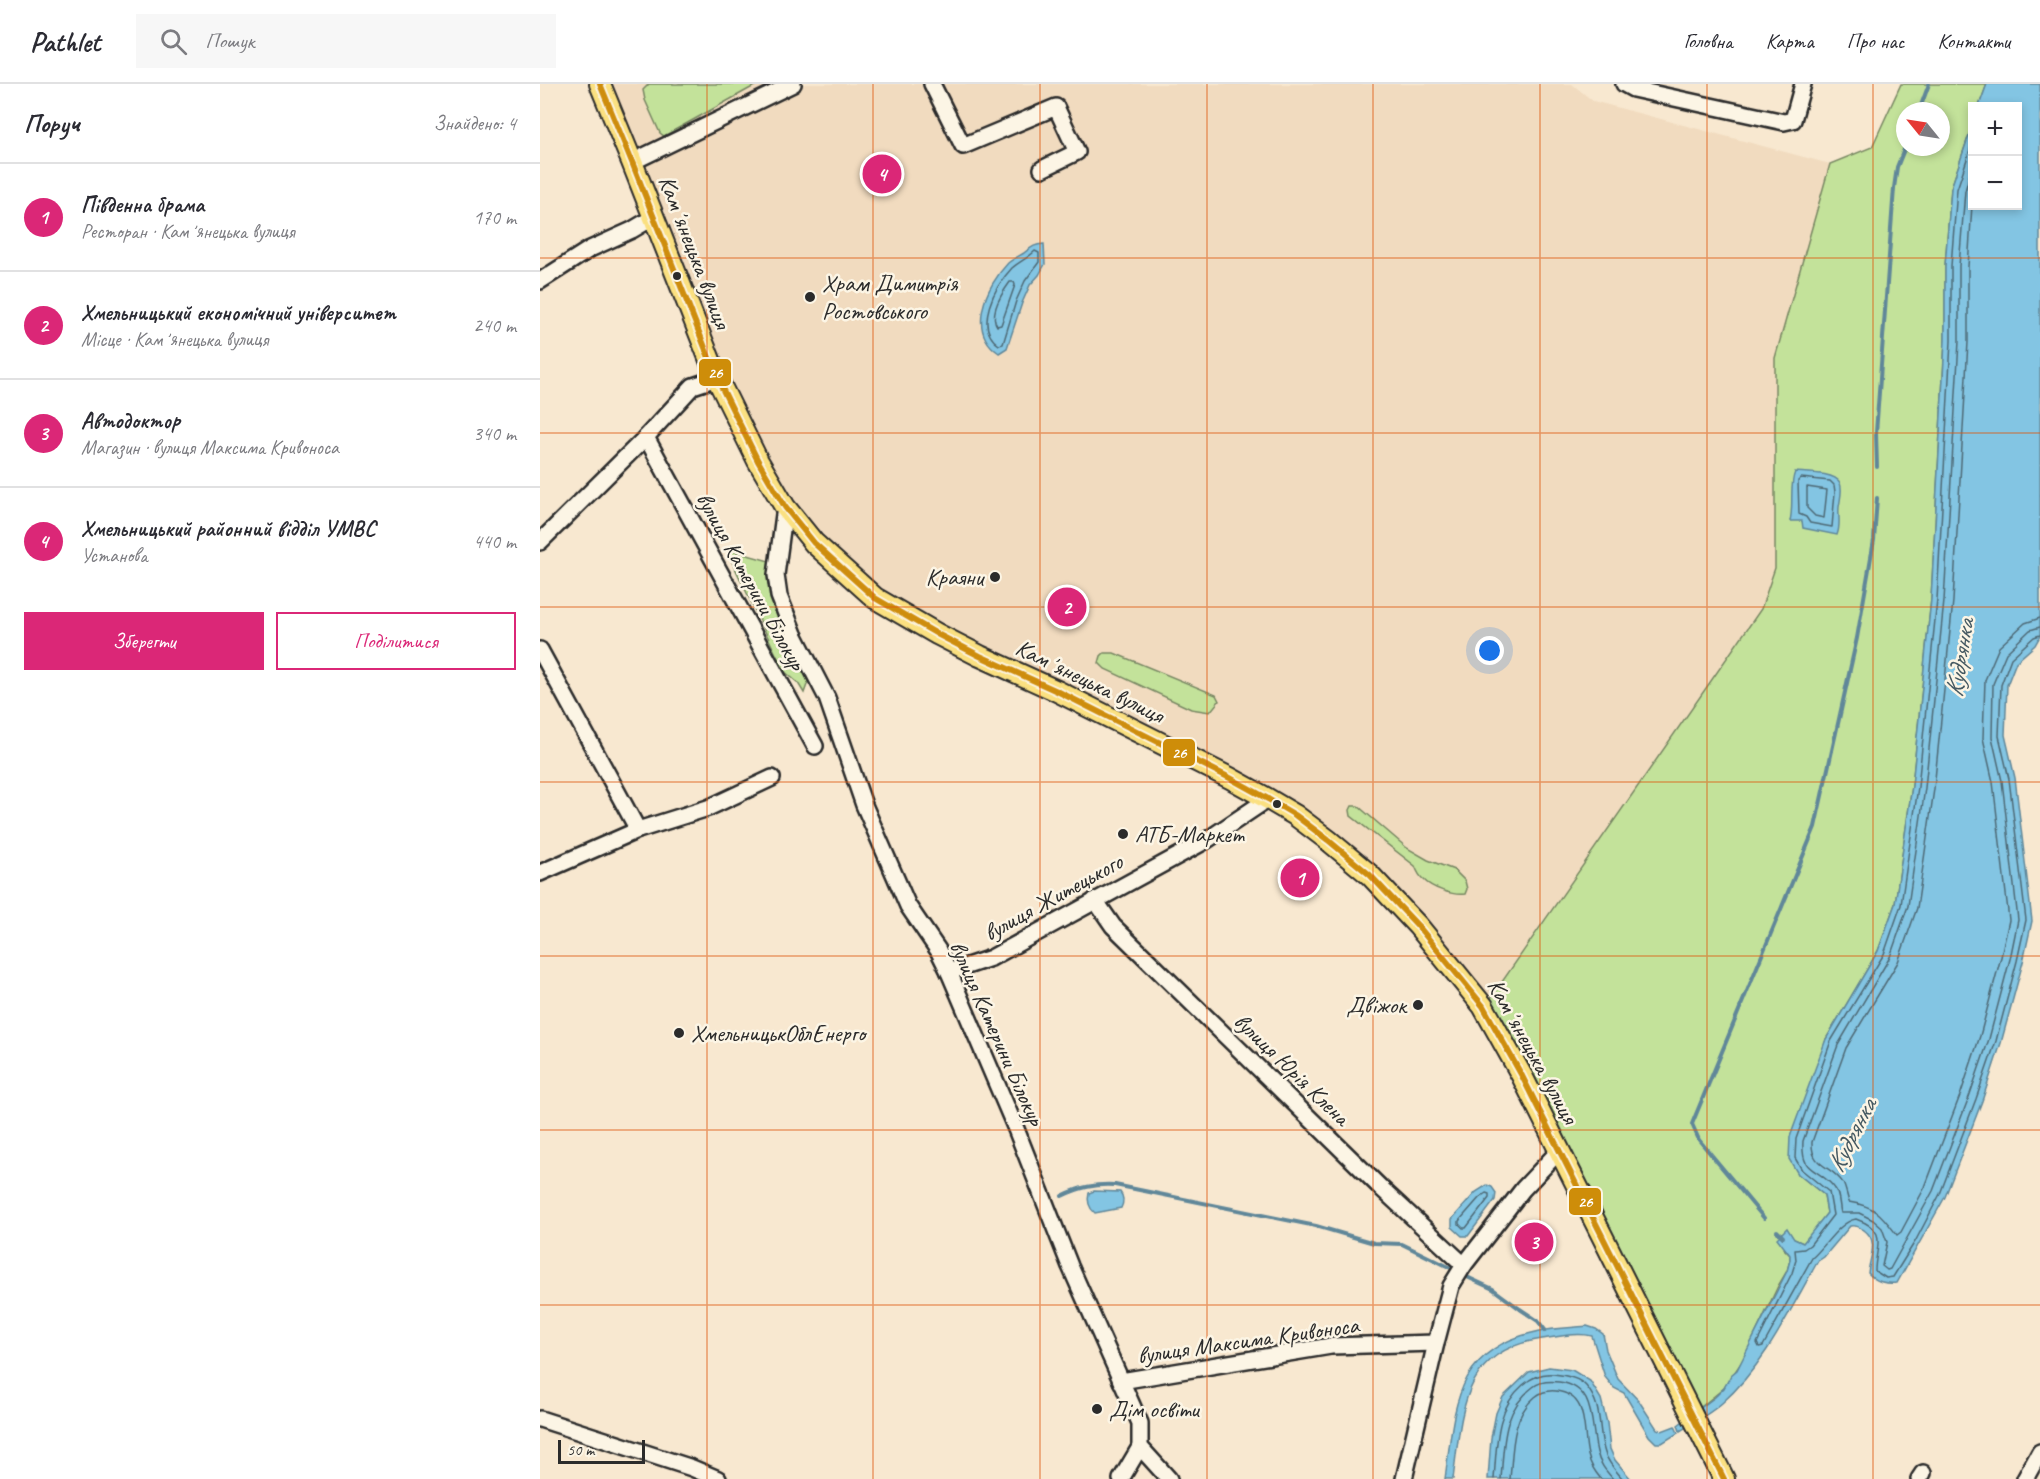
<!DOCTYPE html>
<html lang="uk">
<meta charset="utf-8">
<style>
:root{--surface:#fff;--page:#f7f7f7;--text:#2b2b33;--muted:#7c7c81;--line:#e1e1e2;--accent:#db2777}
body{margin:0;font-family:Caveat,sans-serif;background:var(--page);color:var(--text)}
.controls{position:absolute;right:18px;top:18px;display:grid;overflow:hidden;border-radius:0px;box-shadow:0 3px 9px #0003}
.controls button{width:54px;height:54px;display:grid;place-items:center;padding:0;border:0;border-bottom:2px solid var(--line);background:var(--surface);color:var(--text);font:30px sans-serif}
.compass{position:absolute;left:1356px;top:18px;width:54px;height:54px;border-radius:50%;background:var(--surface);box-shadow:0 3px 9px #0003;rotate:300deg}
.scale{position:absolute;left:18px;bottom:15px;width:87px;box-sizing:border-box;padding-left:6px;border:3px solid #2b2b2b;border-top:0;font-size:16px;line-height:21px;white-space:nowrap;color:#2b2b2b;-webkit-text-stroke:4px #fcf5e5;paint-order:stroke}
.you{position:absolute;left:950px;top:567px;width:21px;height:21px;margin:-15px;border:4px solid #fff;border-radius:50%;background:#1a73e8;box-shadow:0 0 0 9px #1a73e833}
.badge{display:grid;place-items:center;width:39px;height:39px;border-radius:50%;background:var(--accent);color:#fff;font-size:20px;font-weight:700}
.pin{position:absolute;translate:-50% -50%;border:3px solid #fff;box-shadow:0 2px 6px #0006}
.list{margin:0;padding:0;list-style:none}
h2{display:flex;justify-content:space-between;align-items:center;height:78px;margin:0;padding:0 24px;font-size:26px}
h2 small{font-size:20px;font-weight:400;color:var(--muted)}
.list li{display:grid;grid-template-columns:39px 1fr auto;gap:18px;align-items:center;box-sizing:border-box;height:108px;padding:0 24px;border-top:2px solid var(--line)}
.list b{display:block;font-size:22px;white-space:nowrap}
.list p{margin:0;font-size:20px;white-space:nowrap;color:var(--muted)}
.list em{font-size:20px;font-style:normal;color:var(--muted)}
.actions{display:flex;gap:12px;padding:18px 24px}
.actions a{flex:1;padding:14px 0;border:2px solid var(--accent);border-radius:0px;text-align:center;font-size:21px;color:var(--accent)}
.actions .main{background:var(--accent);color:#fff}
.icon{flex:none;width:33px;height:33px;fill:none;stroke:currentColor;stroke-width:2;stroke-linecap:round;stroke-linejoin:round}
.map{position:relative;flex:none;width:1500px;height:1395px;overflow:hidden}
header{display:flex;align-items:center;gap:36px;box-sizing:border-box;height:84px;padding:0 30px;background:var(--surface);border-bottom:2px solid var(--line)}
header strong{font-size:28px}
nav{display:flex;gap:33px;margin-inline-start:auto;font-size:21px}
.search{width:420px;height:54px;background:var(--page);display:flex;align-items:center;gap:15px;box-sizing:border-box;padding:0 21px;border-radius:0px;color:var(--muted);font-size:22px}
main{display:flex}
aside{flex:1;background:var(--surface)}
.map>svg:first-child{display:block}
.built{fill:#f1dbbf}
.green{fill:#c3e29a;stroke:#778662;stroke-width:1.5;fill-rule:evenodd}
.water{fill:#83c5e3;stroke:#608799;stroke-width:1.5}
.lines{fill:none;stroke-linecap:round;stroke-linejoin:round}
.shore{stroke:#4e6975;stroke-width:1.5}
.stream{stroke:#608799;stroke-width:4}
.minor-casing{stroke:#2b2b2b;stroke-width:20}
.major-casing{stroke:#2b2b2b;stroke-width:24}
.minor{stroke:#fcf5e5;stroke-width:15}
.major{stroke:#fbe080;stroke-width:20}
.bus-1-casing{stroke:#fcf5e5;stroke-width:10}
.bus-1{stroke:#ce8d09;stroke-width:6}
.grid{fill:none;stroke:#df570e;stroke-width:1.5;stroke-opacity:0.55}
.bus-dot{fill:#2b2b2b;stroke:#fcf5e5;stroke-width:2}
.labels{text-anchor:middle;stroke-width:5;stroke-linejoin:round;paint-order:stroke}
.street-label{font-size:24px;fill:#2b2b2b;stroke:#fcf5e5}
.poi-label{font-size:24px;fill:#2b2b2b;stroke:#fcf5e5;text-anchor:start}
.water-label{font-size:26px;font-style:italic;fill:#455962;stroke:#fcf5e5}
.line-badge{stroke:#fcf5e5;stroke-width:2}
.badge-label{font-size:16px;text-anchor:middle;font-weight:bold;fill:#fff}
</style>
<header>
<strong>Pathlet</strong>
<div class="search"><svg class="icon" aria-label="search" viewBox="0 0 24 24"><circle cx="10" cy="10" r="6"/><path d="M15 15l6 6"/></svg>Пошук</div>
<nav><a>Головна</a><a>Карта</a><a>Про нас</a><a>Контакти</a></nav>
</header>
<main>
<aside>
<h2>Поруч<small>Знайдено: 4</small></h2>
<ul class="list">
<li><span class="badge">1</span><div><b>Південна брама</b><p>Ресторан · Камʼянецька вулиця</p></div><em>170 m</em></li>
<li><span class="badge">2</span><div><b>Хмельницький економічний університет</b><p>Місце · Камʼянецька вулиця</p></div><em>240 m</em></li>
<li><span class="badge">3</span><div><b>Автодоктор</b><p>Магазин · вулиця Максима Кривоноса</p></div><em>340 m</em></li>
<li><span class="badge">4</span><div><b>Хмельницький районний відділ УМВС</b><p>Установа</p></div><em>440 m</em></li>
</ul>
<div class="actions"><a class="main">Зберегти</a><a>Поділитися</a></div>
</aside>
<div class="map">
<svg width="1500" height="1395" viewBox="0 0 1500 1395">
<rect width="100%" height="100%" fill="#f8e8d0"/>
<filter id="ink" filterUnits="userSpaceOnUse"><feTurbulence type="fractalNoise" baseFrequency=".0167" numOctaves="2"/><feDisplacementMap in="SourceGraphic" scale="12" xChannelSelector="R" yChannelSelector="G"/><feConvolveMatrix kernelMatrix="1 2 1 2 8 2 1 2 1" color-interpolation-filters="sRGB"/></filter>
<g filter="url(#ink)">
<!-- built -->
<path class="built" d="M69,0H1032L1053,17L1290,80L1235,274V484L1221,525L948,918L834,787L519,602L339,509L278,455L250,420L182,291Z"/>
<!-- green -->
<g class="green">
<path d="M109,0H218L124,52L120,49L105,16L103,6Z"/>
<path d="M1361,0H1447L1439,22H1432V42L1411,104L1405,182V256L1391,515L1372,702L1355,820L1338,867L1286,955L1258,1090L1284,1111L1287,1129L1266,1157L1263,1159L1254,1155L1244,1165L1250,1171V1176L1247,1187L1238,1202L1203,1276L1184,1304L1156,1327L948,918L1221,525L1235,484V274L1290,80L1332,63ZM1365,27H1401V63H1365Z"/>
<path d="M186,465L233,478L252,556L268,598L264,609L258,599L244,587Z"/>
<path d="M564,569H574L676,611L679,617L670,628L651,625L565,585L559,579L561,572Z"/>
<path d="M812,722H818L867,764L888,776L914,786L925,797L927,805L925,810C913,812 891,804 883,795C879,792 877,787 875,782L811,732L810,726Z"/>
</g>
<!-- water -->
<g class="water">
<path d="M1447,0H1500V552L1495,561L1476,578L1467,601L1465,651L1475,694L1492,837L1483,878L1461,959L1442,1017L1405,1113L1357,1199C1345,1200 1336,1198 1328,1189C1330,1172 1339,1157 1324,1146C1319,1143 1316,1141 1310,1142L1284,1173L1278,1177C1250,1226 1225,1281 1182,1319C1170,1330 1154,1338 1140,1347L1138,1341L1175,1313L1184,1304L1191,1291L1197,1286L1247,1187L1250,1176V1171L1237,1154L1247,1144L1254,1155L1263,1159L1287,1129L1284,1111L1258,1090L1249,1075L1250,1053L1286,955L1338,867L1355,820L1372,702L1391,515L1405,256V182L1411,104L1432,42V122H1478V22H1439Z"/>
<path d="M504,160L505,180L499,191L490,201L482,219L467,264L459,269C426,247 446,202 468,179C473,175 479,172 484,169C492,163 493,161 504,160Z"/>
<path d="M1255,388C1266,389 1295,388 1300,399C1303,406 1300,415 1299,423C1298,433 1301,441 1297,451L1263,444L1262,437H1250C1254,421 1249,402 1255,388Z"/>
<path d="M947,1101L952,1103L956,1109L955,1116L928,1152H922L912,1143V1135L936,1108Z"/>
<path d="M554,1107L580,1108C584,1113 584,1118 581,1124L555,1129C549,1124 547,1117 549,1109Z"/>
<path d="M1047,1242L1056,1245L1063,1250L1066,1266L1078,1295L1099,1317L1117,1345L1122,1347L1135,1342L1138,1349L1122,1359H1116L1109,1352L1084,1309L1074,1304L1065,1293L1052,1252C1037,1248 1018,1253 1002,1255C921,1266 922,1329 913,1395H905C915,1321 914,1265 1000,1247C1015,1244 1031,1244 1047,1242Z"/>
<path d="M1009,1283L1032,1286L1050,1297L1061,1315L1067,1339L1070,1365L1075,1376L1091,1395H948L951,1354L956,1329L963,1313L989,1288Z"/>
</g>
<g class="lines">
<!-- shore -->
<g class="shore">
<path d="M1432,60L1417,105L1411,182V257L1397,516L1378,703L1361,821L1344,870L1291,957L1256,1055L1255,1074L1262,1086L1289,1108L1293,1131L1270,1161L1264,1165L1255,1166L1256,1176L1252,1189L1217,1259L1219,1263L1223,1262L1272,1174C1285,1163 1300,1137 1316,1135C1350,1147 1335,1162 1335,1187L1346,1194L1353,1193L1376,1156L1400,1110L1436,1015L1456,957L1477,877L1486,836L1469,695L1459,652L1461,601L1471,574L1494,553L1500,551"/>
<path d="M1432,83L1425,107L1419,182V257L1404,517L1385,704L1368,822L1350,873L1298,961L1263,1057C1261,1090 1276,1082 1293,1102C1300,1109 1299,1121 1301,1129H1319L1333,1136L1342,1144L1347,1158L1342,1182L1347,1186L1350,1185L1393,1107L1429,1013L1449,955L1470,875L1478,836L1462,697L1452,653L1453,600L1466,569L1490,546L1500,543"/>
<path d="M1432,121L1428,183V258L1413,517L1394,705L1377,824L1358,878L1306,964L1272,1058C1271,1084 1292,1081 1303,1099C1306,1105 1307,1112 1309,1118C1337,1123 1341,1130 1357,1151L1361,1148L1385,1103L1421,1009L1440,952L1461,873L1469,836L1453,698L1443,654L1445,596L1459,563L1485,539L1500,534"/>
<path d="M495,167L499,169V178L485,197L476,217L463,260L459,261C433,243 455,202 472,184C479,178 488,174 495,167Z"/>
<path d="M470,198H474L475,201L461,241L457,242C449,230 462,209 470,198Z"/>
<path d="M1261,394L1290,397L1294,401L1295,408L1292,443L1270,439L1266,433L1259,430L1258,397Z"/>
<path d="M1267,403L1287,406L1284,434L1275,432L1267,424Z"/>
<path d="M946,1109L949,1110V1114L926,1144H923L919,1140V1137L940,1113Z"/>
<path d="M954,1395C957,1361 955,1325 983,1301C991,1294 1001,1289 1013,1290C1024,1291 1038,1293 1046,1302C1064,1323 1057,1346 1065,1369C1068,1379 1076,1387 1083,1395"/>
<path d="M961,1395C964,1360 962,1327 993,1303C1000,1297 1010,1297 1019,1298C1057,1303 1050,1340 1057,1368C1059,1379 1066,1387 1073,1395"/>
<path d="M970,1395C973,1366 971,1333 995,1313C1001,1308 1007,1306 1016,1307C1050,1311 1042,1346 1048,1371C1050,1380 1055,1388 1061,1395"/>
</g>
<!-- stream -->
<g class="stream">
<path d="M1379,27L1389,0"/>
<path d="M1337,383L1336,349L1354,104L1357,83L1365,63"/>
<path d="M522,1112C540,1103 555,1100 575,1101L776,1142L834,1159L862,1160L913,1185"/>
<path d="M1224,1134L1159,1056L1152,1040L1275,743L1317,554L1334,456L1337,414"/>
<path d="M1237,1147L1243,1153"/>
<path d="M927,1193L953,1205L980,1225L998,1237L1005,1246"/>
</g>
<!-- minor casing -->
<g class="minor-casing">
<g id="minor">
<path d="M392,0L423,62L516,23L537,68L502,85"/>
<path d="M1084,0L1093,5L1244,38L1253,36L1263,0"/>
<path d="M92,78L253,0"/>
<path d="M0,197L50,165L92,146L114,133"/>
<path d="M106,353L275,662"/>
<path d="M245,423L236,491L239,512L254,550L287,614L324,721L368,822L398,866L409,888L476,1045L530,1182L600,1339V1363L629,1395"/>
<path d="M0,458L106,353L153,302L177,294"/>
<path d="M0,566L98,746"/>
<path d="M0,789L98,746L168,724L232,694"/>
<path d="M555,816L573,842L840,1103L924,1181"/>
<path d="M409,888L451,874L667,756L728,715"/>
<path d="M581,1297L791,1262L896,1259L911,1202L924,1181L983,1105L1019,1067"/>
<path d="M0,1335L152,1384L178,1395"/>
<path d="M581,1395L600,1363"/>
<path d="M864,1395L896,1259"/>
<path d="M1379,1395L1383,1389"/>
<path d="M1485,1395L1500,1368"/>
</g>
</g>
<!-- major casing -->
<g class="major-casing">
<path id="major" d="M60,0L92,78L177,294L218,377L245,423L274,459L335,514L397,550L440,572L517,607L690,694L728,715L755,731L788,756L830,791L878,842L943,922L982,992L1184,1395"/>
</g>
<!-- minor -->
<use href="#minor" class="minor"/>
<!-- major -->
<use href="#major" class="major"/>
<!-- bus-1 casing -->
<g class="bus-1-casing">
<path id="bus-1" d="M60,0L92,78L177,294L218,377L245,423L274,459L335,514L397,550L440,572L517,607L690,694L728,715L755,731L788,756L830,791L878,842L943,922L982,992L1184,1395"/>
</g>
<!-- bus-1 -->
<use href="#bus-1" class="bus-1"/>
</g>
</g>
<!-- grid -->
<path class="grid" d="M167,0V1395M333,0V1395M500,0V1395M667,0V1395M833,0V1395M1000,0V1395M1167,0V1395M1333,0V1395M0,174H1500M0,349H1500M0,523H1500M0,698H1500M0,872H1500M0,1046H1500M0,1221H1500"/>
<!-- markers -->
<g class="bus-dot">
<circle cx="137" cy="192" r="5"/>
<circle cx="270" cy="213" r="6"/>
<circle cx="455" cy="493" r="6"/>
<circle cx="737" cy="720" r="5"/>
<circle cx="583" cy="750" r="6"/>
<circle cx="878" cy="921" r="6"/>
<circle cx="139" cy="949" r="6"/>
<circle cx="557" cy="1325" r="6"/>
</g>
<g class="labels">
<!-- street labels -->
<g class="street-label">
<text transform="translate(155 168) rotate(69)" y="8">Камʼянецька вулиця</text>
<text transform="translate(211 497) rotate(61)" y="8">вулиця Катерини Білокур</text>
<text transform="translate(550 597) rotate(26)" y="8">Камʼянецька вулиця</text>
<text transform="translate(513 813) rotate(-29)" y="8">вулиця Житецького</text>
<text transform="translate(457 949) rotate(66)" y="8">вулиця Катерини Білокур</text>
<text transform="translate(993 967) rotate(61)" y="8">Камʼянецька вулиця</text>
<text transform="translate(752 985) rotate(44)" y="8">вулиця Юрія Клена</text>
<text transform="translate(708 1256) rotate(-8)" y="8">вулиця Максима Кривоноса</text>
</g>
<!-- poi labels -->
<g class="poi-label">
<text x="282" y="207">Храм Димитрія<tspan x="282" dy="28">Ростовського</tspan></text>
<text x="443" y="501" text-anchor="end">Краяни</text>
<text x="595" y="758">АТБ-Маркет</text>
<text x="866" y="929" text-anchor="end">Двіжок</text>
<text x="151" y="957">ХмельницькОблЕнерго</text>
<text x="569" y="1333">Дім освіти</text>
</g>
<!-- water labels -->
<g class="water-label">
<text transform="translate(1419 574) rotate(-81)" y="9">Кудрянка</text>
<text transform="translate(1311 1051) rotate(-63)" y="9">Кудрянка</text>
</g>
</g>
<g class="line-badge">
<rect x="158" y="274" width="34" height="29" rx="6" fill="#ce8d09"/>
<rect x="622" y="654" width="34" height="29" rx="6" fill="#ce8d09"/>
<rect x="1028" y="1103" width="34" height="29" rx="6" fill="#ce8d09"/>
</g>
<g class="badge-label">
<text x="175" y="294">26</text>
<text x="639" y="674">26</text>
<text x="1045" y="1123">26</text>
</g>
</svg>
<div class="controls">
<button>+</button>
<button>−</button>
</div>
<svg class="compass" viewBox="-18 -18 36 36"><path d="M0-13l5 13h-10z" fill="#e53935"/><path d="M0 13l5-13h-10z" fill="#7c7c81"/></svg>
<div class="scale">50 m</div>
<div class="you"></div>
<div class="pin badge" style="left:760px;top:794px">1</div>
<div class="pin badge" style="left:527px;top:523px">2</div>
<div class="pin badge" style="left:994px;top:1158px">3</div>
<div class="pin badge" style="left:342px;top:90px">4</div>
</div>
</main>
